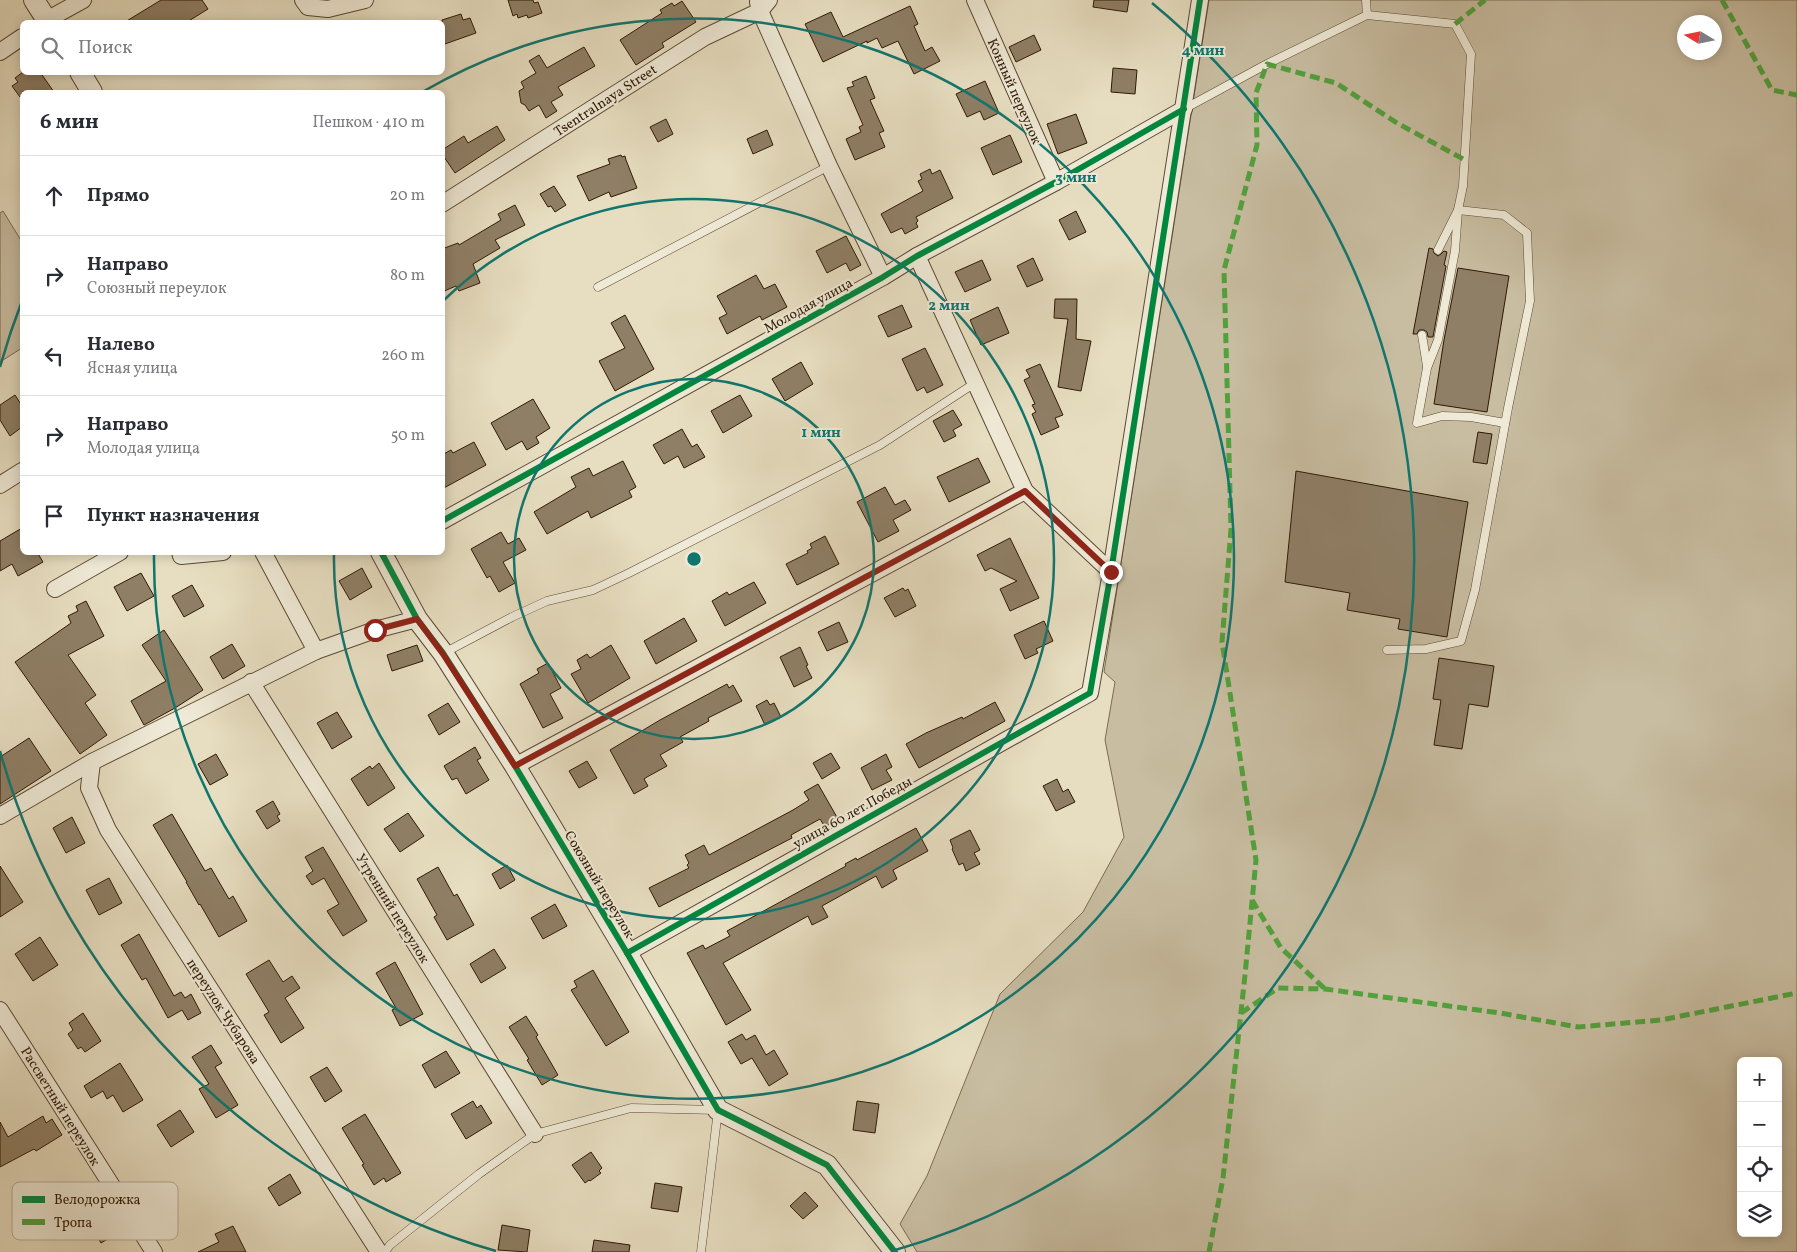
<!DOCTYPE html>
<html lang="ru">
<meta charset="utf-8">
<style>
:root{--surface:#fff;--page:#f7f7f7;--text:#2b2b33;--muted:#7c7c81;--line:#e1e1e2}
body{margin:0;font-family:Vollkorn,serif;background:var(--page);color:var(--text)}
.controls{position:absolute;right:15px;bottom:15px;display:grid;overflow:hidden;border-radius:8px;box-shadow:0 2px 12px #0003}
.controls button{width:45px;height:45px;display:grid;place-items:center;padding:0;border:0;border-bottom:1px solid var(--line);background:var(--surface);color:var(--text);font:25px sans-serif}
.compass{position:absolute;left:1677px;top:15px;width:45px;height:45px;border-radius:50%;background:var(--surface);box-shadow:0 2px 12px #0003;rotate:280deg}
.stop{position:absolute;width:15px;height:15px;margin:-11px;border:4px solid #8f2418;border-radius:50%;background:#fff}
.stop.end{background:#8f2418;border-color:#fff;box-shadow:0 1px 5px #0008}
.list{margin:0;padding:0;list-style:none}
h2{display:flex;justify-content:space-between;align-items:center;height:65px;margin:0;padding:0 20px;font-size:21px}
h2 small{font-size:16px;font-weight:400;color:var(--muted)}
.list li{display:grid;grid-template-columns:32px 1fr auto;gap:15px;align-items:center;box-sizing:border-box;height:80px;padding:0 20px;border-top:1px solid var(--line)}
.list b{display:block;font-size:19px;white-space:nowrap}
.list p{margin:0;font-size:16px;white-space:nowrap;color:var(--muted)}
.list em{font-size:16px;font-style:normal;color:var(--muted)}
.icon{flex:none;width:28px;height:28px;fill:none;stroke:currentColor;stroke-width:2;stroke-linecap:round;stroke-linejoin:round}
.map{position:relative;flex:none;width:1797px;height:1252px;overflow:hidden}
.search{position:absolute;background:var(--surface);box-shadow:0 2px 12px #0003;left:20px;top:20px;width:425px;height:55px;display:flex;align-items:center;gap:12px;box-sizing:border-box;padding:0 18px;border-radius:8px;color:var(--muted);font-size:19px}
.panel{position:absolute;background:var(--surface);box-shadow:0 2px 12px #0003;left:20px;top:90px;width:425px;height:465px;border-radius:8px}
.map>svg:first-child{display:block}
.green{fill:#c8bda1;stroke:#7c6b52;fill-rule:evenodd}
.building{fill:#8f7f66;stroke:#2f1904}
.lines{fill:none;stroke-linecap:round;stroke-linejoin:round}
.service-casing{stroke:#5d4a33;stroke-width:9}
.minor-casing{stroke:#5d4a33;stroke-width:18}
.tertiary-casing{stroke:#5d4a33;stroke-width:22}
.service{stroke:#efead7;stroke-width:8}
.minor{stroke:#efead7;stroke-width:16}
.tertiary{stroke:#efead7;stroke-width:20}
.quiet{stroke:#52a13d;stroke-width:5;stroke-dasharray:10 5;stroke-linecap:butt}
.cycleway-casing{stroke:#efead7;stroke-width:9}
.cycleway{stroke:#00873e;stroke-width:6}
.route{stroke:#8f2418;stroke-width:6}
.ring{fill:none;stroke:#0f766e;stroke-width:2.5}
.labels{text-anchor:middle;stroke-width:4;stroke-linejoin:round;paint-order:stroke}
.street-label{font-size:14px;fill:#2f1904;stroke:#efead7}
.key{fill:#efead7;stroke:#b5ab98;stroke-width:1}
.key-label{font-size:14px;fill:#2f1904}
.centre{fill:#0f766e;stroke:#efead7;stroke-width:2.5}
.ring-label{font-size:15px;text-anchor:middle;font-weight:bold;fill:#0f766e;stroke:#efead7;stroke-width:4;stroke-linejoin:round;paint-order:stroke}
</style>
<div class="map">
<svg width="1797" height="1252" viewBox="0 0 1797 1252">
<rect width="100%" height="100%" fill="#e7dec1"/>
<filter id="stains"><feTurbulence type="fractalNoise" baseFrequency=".004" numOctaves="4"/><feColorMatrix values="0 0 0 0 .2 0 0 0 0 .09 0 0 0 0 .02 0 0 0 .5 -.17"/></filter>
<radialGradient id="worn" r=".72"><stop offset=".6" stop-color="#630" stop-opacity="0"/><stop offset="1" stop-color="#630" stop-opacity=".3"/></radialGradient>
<!-- green -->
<g class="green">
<path d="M1209,0H1797V1252H917L900,1224L927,1176L1000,994L1083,912L1124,837L1105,740L1115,682L1104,672ZM1684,22H1714V52H1684ZM1741,1061H1778V1233H1741Z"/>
<path d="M3,211L22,242V348L0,362V213Z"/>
</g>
<!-- building -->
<g class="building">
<path d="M161,0H202L208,9L187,22H125Z"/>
<path d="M508,0H533L534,3L538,2L542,13L528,18L527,15L518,18L517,14L513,16Z"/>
<path d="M1094,0H1129L1127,12L1093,7Z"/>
<path d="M682,1L696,22L662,43L664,47L636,65L620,40L662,13L660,10L672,3L674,6Z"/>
<path d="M910,6L918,24L914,26L925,51L932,47L940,61L914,74L898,41L882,48L877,38L867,43V41L823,62L805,24L831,12L843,37Z"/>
<path d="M461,14L463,20L470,18L476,33L442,45V20Z"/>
<path d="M1034,35L1041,50L1016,62L1009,47Z"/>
<path d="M584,47L595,66L558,87L563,95L551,102L557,111L546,118L539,105L529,111L525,105L521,103L519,91L524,88L521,82L536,73L529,61L539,55L547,68Z"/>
<path d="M1113,68L1137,70L1135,94L1111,92Z"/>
<path d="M23,72H40L54,92H22V95L20,97L12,86L18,82L15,78Z"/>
<path d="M866,76L875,98L870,100L884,131L879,133L885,147L855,160L846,139L861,132L859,127L863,125L847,88L854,86L852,82Z"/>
<path d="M985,81L999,113L984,120L980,111L967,117L956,94Z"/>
<path d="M1076,114L1087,143L1058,154L1047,124Z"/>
<path d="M666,119L673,134L658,142L650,127Z"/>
<path d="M497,126L505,140L455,173L442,154V150L464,136L468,143Z"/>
<path d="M767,130L773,145L753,154L747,139Z"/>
<path d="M1010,135L1022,162L993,175L981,148Z"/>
<path d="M621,155L622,157L625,156L626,160L637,188L611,197L609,192L589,201L577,176L610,164L608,159Z"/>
<path d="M930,169L932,174L940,170L953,198L916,217L918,221L916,223L918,227L905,234L902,228L891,233L881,214L923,191L918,181L922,179L920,174Z"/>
<path d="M554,186L566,205L555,212L551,206L548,207L540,194Z"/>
<path d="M515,205L525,225L495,240L500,248L473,264L480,283L459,291L456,286L442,292V249L458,243L459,245L501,220L498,214Z"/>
<path d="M1076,211L1086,232L1069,240L1059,220Z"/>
<path d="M846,236L861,265L850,271L846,263L827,273L816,251Z"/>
<path d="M1429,248L1433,249L1434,253L1438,256L1441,254L1444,251L1447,252L1444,265L1446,266L1433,337H1428L1427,332L1424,330H1419L1417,334H1413Z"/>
<path d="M1033,258L1043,280L1027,287L1017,266Z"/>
<path d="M982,260L991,280L965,292L955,272Z"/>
<path d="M1458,268L1509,276L1487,412L1434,404L1444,340Z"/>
<path d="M756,275L764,289L775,284L787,307L762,320L760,316L727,334L719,318L727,314L717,296Z"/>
<path d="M1055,299H1077L1076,339L1091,341L1081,391L1058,387L1068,319L1054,318Z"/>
<path d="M902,305L912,327L888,337L878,316Z"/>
<path d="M998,307L1009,333L981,345L970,320Z"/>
<path d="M625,315L654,369L615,391L599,361L625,348L611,323Z"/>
<path d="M925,348L943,385L927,393L924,387L917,391L902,359Z"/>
<path d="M801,362L813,384L785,401L772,379Z"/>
<path d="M1040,364L1063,415L1055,418L1059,427L1041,435L1032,414L1036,412L1032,405L1035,404L1024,380L1030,377L1026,370Z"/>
<path d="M15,395L22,406V427L10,436L0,420V405Z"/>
<path d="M740,395L752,416L723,433L711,411Z"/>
<path d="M533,399L550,428L536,437L539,443L527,450L522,441L506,450L491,423Z"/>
<path d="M953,410L962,425L953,430L956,436L944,442L933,421Z"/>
<path d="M682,429L692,447L697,444L705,457L684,468L678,456L664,464L653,445Z"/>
<path d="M1478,432L1492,434L1487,464L1473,462Z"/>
<path d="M474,442L486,465L442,489V455L451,450L453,453Z"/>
<path d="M978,458L990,482L949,502L937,477Z"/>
<path d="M623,461L636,487L629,491L632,497L591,518L588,511L547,534L534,512L576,487L571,477L589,468L593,476Z"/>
<path d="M1296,471L1468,502L1447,637L1398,629L1400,619L1347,610L1350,593L1285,582Z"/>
<path d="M885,487L895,505L905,500L911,510L893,520L899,531L878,542L857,502Z"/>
<path d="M22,528V552H37L43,562L18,576L12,564L0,571V541Z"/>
<path d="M501,532L508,544L519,538L526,550L503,562L515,583L499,592L490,576L487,578L471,549Z"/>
<path d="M825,536L839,564L797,585L786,564L808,553L807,551L812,548L810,544Z"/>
<path d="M1010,538L1039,598L1010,611L1000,589L1017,581L991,568L985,571L977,555Z"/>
<path d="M362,568L372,587L350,600L339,581Z"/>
<path d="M141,573L154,596L127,611L114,587Z"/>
<path d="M754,582L766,603L725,626L712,601L727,592L729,595Z"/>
<path d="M192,585L204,606L184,617L172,596Z"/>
<path d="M903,588L905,591L908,589L916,606L895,617L884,598Z"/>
<path d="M86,601L104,636L68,655L96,695L85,703L107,735L80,754L15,662L71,623L68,616L78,611L76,606Z"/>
<path d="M684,618L697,641L656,664L644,641Z"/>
<path d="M1044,621L1053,641L1036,649L1038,653L1025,659L1014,635Z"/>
<path d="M839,622L848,642L827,651L818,632Z"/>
<path d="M164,630L203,690L175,708L144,725L131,701L166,681L142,645Z"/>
<path d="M232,644L245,666L223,679L210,657Z"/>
<path d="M417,645L423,661L392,671L387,655Z"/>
<path d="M611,645L630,678L588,703L571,674L581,669L577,660L587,654L590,658Z"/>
<path d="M800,647L808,665L806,666L812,678L794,687L780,657Z"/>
<path d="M1439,658L1494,666L1488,707L1469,704L1462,749L1434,745L1441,700L1433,699Z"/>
<path d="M548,663L561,688L550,694L563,718L543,728L520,684L539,673L537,669Z"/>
<path d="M727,684L729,688L733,685L742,701L708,718L709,721L680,737L683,742L660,755L667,766L647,777L644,779L648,786L634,794L610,750L660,720Z"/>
<path d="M767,700L770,705L774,703L781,717L765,725L756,706Z"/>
<path d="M995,702L1005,721L919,768L906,744L926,733L962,717L963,719Z"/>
<path d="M448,703L460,722L439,735L428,715Z"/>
<path d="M337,712L352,737L332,749L317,723Z"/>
<path d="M29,738L51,771L0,804V757Z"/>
<path d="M475,747L481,758L477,760L489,780L466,794L457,778L452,780L444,766Z"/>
<path d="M831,753L840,768L822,779L813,763Z"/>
<path d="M216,754L228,775L210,785L198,764Z"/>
<path d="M886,754L892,767L886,770L892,780L872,790L861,768Z"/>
<path d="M587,761L597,778L579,788L569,771Z"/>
<path d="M379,763L395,788L368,806L351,779L370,766L372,769Z"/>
<path d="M1057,779L1063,792L1068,789L1075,802L1056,811L1043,786Z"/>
<path d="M818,784L838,819L825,827L820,819L791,835L792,838L659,907L649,888L689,868L687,865L689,863L685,855L704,845L709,855L793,810L809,800L804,792Z"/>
<path d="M273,801L280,814L277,816L280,821L267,829L256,811Z"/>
<path d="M408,813L424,836L400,852L384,829Z"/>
<path d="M172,814L205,871L211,868L229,899L233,896L247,921L219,937L200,904L199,905L186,882H187L153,825Z"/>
<path d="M72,817L85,843L66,853L53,828Z"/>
<path d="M916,828L928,851L893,870L897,879L882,888L876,876L822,906L828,917L812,925L808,916L723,963L751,1010L726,1025L687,953L703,945L705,949L730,936L727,931L846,866L845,864L856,858L857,860Z"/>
<path d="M970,830L980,850L974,853L980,864L966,871L963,863L959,865L952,849L953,848L950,840Z"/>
<path d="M323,847L367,921L343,936L327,911L339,904L324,878L312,885L306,876L313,871L305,857Z"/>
<path d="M507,865L515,880L500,889L492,874Z"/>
<path d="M0,866L23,902L0,917Z"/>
<path d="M438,867L454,896L457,894L474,925L447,940L434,917L437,915L417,879Z"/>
<path d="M109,878L122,903L99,915L86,890Z"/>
<path d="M555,904L567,926L543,939L531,918Z"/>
<path d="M139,934L174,996L181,992L185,998L191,994L201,1013L188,1020L182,1010L168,1018L146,978L142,980L121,945Z"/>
<path d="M40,937L58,965L33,981L15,954Z"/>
<path d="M494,949L506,968L481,983L470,964Z"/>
<path d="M269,960L283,982L292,976L300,988L285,998L304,1028L281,1043L264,1015L269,1012L246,974Z"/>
<path d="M395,962L423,1014L400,1026L392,1010L396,1008L376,973Z"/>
<path d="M593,970L629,1032L606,1046L571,990L577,987L574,981Z"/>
<path d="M83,1013L101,1041L85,1052L81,1047L78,1049L68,1034L73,1030L69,1023Z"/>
<path d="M526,1016L538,1035L536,1037L558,1075L542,1085L527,1060L529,1059L509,1027Z"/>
<path d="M742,1034L746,1040L755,1035L766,1055L774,1050L788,1074L769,1086L752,1058L741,1064L728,1042Z"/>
<path d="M211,1045L222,1063L215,1067L238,1105L216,1118L199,1089L209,1084L192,1057Z"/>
<path d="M446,1051L460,1073L435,1088L422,1065Z"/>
<path d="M120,1063L143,1100L123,1112L113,1095L107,1099L103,1091L91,1098L84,1086Z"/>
<path d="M327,1067L342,1091L325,1102L310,1077Z"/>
<path d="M473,1101L477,1108L481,1105L492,1123L466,1139L451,1114Z"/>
<path d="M857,1101L879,1104L875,1133L853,1130Z"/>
<path d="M180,1110L194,1132L171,1147L157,1125Z"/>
<path d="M365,1114L401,1173L386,1182L384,1178L374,1185L362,1165L364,1164L342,1128Z"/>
<path d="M43,1116L46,1123L52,1119L62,1135L36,1151L34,1149L0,1167V1122L8,1137Z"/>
<path d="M591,1152L602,1168L599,1171L601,1173L590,1181L589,1180L585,1183L572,1165Z"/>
<path d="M290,1174L301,1193L279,1206L268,1188Z"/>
<path d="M655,1183L682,1187L678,1212L651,1208Z"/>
<path d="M805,1192L818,1206L803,1219L790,1206Z"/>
<path d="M105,1206L120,1232L101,1243L86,1217Z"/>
<path d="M502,1225L530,1230L527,1252L498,1250Z"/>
<path d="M233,1226L246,1252H198L219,1242L215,1234Z"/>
<path d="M594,1240L630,1245L629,1252H592Z"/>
</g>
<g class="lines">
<!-- service casing -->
<g class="service-casing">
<g id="service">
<path d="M1366,0L1367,15"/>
<path d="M1184,109L1267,64L1367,15L1455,24L1471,54L1463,186L1458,210L1455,251L1438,340L1427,368L1417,423L1442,416L1471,417L1505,423"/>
<path d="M598,287L829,166"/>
<path d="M1422,335L1427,366"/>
<path d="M1387,650L1426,649L1461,641L1475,590L1508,408L1530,301L1527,233L1504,215L1458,210L1438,250"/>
<path d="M444,653L512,617L547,601L593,590L629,573L880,445L975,383"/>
<path d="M385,1252L390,1245L479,1174L535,1134L631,1108L718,1110L701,1252"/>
</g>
</g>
<!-- minor casing -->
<g class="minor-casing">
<g id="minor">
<path d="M303,0L308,7L328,9L365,0"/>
<path d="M975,0L1056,182"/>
<path d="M758,2L760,11L829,166L883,277"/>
<path d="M43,22L83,0"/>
<path d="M0,52L22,37"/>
<path d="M442,204L705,37L760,11L769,0"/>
<path d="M917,256L1025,491L1111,572"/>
<path d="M0,485L22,471"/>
<path d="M442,521L883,277L917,256L1056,182L1184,109"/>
<path d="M180,552L181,556L223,552"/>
<path d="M263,552L316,651"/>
<path d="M55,589L120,552"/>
<path d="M251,682L535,1134"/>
<path d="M92,762L89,788L108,830L379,1252"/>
<path d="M515,766L1025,491"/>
<path d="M0,816L92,762L316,651L375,630L417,619"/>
<path d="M627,953L1090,693L1111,572L1200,0"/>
<path d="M0,1010L154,1252"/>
</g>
</g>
<!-- tertiary casing -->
<g class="tertiary-casing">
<g id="tertiary">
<path d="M34,0L48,22"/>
<path d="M80,72L92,92"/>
<path d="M381,552L417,619L443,653L515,766L627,953L718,1110L827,1165L895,1252"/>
</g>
</g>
<!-- service -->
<use href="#service" class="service"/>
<!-- minor -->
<use href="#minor" class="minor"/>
<!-- tertiary -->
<use href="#tertiary" class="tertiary"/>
<!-- quiet -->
<g class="quiet">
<path d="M1722,0L1772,90L1797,95"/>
<path d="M1455,24L1485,0"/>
<path d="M1252,900L1281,948L1325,989"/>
<path d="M1241,1013L1278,988L1325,989L1500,1013L1578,1027L1661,1020L1797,993"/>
<path d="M1209,1252L1223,1178L1245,975L1256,860L1222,642L1231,529L1224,270L1257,145L1256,93L1267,64L1336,83L1397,123L1465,160"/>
</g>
<!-- cycleway casing -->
<g class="cycleway-casing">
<g id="cycleway">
<path d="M442,521L883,277L917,256L1056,182L1184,109"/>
<path d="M381,552L417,619L443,653L515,766L627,953L718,1110L827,1165L895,1252"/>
<path d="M627,953L1090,693L1111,572L1200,0"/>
</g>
</g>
<!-- cycleway -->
<use href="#cycleway" class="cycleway"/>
</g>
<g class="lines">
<!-- route -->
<path class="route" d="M375,630L417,619L443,654L515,766L1025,491L1111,572"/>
</g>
<!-- distance rings -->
<g class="ring">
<circle cx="694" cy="559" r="180"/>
<path d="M444 300A360 360 0 1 1 334 553"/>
<path d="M424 91A540 540 0 1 1 154 554"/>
<path d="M496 1251A720 720 0 0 1 0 751M0 367A720 720 0 0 1 22 301M1152 3A720 720 0 0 1 892 1251"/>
</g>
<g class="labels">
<!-- street labels -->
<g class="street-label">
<text transform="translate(1015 91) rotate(66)" y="5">Конный переулок</text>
<text transform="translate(605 100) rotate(-33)" y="5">Tsentralnaya Street</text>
<text transform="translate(808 305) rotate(-29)" y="5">Молодая улица</text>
<text transform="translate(852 812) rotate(-29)" y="5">улица 60 лет Победы</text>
<text transform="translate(600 884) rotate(59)" y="5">Союзный переулок</text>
<text transform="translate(393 908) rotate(58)" y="5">Утренний переулок</text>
<text transform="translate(224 1011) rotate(57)" y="5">переулок Чубарова</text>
<text transform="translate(61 1106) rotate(58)" y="5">Рассветный переулок</text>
</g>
</g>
<!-- legend -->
<rect x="12" y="1182" width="166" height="58" rx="8" class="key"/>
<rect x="22" y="1196" width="23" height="7" fill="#00873e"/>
<rect x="22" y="1219" width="23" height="6" fill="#52a13d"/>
<g class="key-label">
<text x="54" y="1204">Велодорожка</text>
<text x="54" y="1227">Тропа</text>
</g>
<circle cx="694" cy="559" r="8" class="centre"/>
<g class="ring-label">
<text x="1203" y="55">4 мин</text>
<text x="1076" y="182">3 мин</text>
<text x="949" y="310">2 мин</text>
<text x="821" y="437">1 мин</text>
</g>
<rect width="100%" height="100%" filter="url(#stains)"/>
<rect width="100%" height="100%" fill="url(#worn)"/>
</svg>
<div class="controls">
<button>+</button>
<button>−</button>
<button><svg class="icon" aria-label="locate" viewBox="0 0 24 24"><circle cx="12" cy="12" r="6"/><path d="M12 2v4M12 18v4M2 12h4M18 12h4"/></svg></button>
<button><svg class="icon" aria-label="layers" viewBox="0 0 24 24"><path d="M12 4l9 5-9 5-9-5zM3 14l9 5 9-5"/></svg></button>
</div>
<svg class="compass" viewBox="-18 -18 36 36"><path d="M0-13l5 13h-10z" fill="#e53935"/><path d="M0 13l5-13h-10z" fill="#7c7c81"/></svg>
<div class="stop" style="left:375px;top:630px"></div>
<div class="stop end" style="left:1111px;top:572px"></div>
<div class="search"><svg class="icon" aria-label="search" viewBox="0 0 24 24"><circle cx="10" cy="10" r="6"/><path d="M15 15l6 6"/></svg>Поиск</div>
<section class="panel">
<h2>6 мин<small>Пешком · 410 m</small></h2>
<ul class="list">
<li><svg class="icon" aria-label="ahead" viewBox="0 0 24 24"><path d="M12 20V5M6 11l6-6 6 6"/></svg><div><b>Прямо</b></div><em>20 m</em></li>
<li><svg class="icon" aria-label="right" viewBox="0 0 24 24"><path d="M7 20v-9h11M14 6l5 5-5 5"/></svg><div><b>Направо</b><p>Союзный переулок</p></div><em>80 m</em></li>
<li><svg class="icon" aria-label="left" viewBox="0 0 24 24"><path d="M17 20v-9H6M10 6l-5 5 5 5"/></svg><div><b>Налево</b><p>Ясная улица</p></div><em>260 m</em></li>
<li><svg class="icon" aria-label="right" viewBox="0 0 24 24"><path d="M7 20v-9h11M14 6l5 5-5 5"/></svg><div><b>Направо</b><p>Молодая улица</p></div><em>50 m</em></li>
<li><svg class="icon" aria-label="arrive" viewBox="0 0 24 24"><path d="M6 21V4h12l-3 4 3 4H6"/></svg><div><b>Пункт назначения</b></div></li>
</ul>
</section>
</div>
